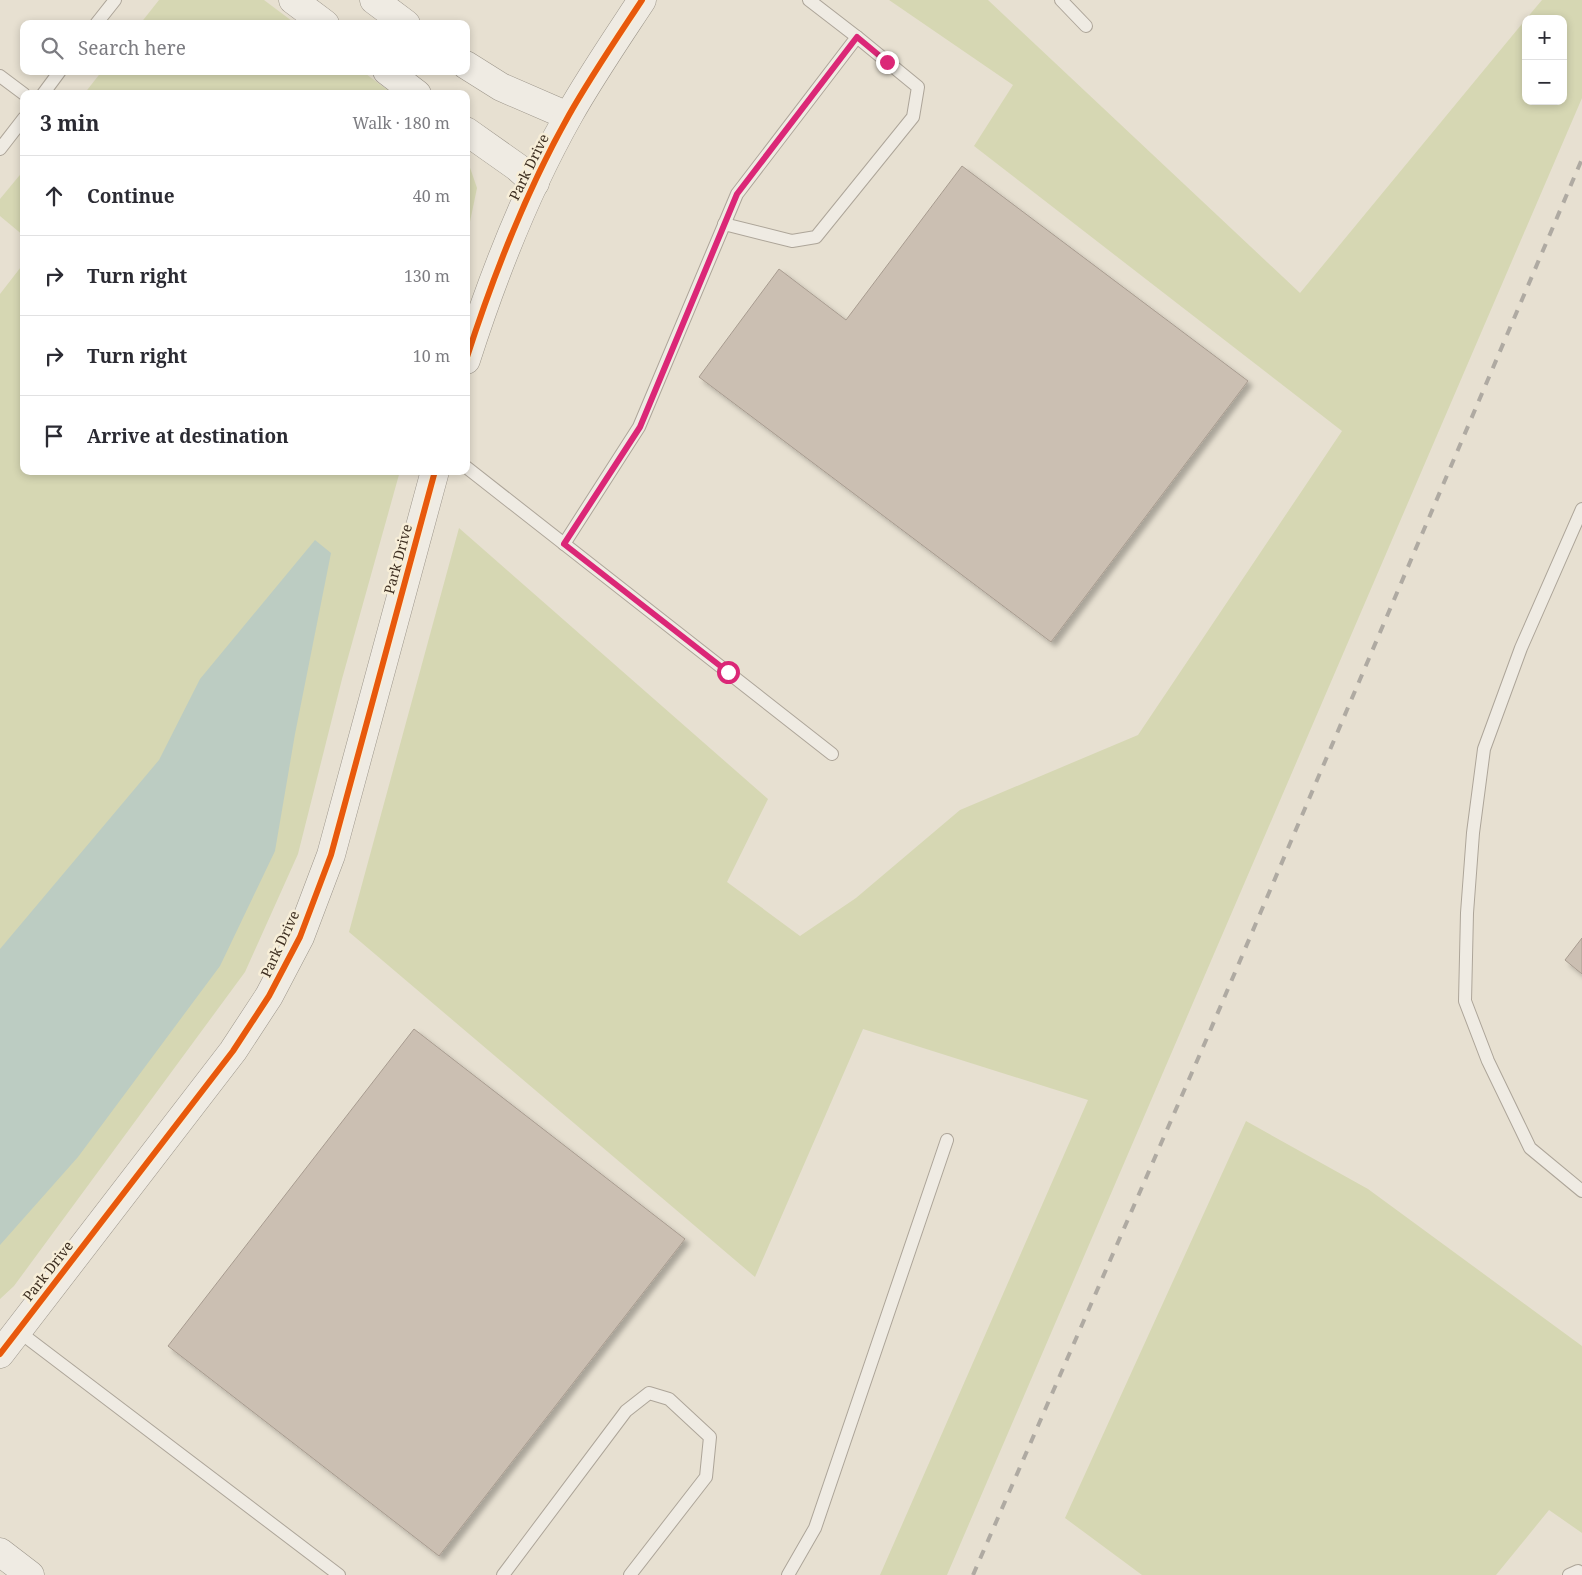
<!DOCTYPE html>
<meta charset="utf-8">
<style>
:root{--surface:#fff;--page:#f2f2f3;--text:#2b2b33;--muted:#7c7c81;--line:#e1e1e2}
body{margin:0;font-family:"Noto Serif",serif;background:var(--page);color:var(--text)}
.controls{position:absolute;right:15px;top:15px;display:grid;overflow:hidden;border-radius:10px;box-shadow:0 2px 8px #0003}
.controls button{width:45px;height:45px;display:grid;place-items:center;padding:0;border:0;border-bottom:1px solid var(--line);background:var(--surface);color:var(--text);font:25px sans-serif}
.stop{position:absolute;width:15px;height:15px;margin:-11px;border:4px solid #db2777;border-radius:50%;background:#fff}
.stop.end{background:#db2777;border-color:#fff;box-shadow:0 1px 5px #0008}
.list{margin:0;padding:0;list-style:none}
h2{display:flex;justify-content:space-between;align-items:center;height:65px;margin:0;padding:0 20px;font-size:21px}
h2 small{font-size:16px;font-weight:400;color:var(--muted)}
.list li{display:grid;grid-template-columns:32px 1fr auto;gap:15px;align-items:center;box-sizing:border-box;height:80px;padding:0 20px;border-top:1px solid var(--line)}
.list b{display:block;font-size:19px;white-space:nowrap}
.list em{font-size:16px;font-style:normal;color:var(--muted)}
.icon{flex:none;width:28px;height:28px;fill:none;stroke:currentColor;stroke-width:2;stroke-linecap:round;stroke-linejoin:round}
.map{position:relative;flex:none;width:1582px;height:1575px;overflow:hidden}
.search{position:absolute;background:var(--surface);box-shadow:0 2px 8px #0003;left:20px;top:20px;width:450px;height:55px;display:flex;align-items:center;gap:12px;box-sizing:border-box;padding:0 18px;border-radius:10px;color:var(--muted);font-size:19px}
.panel{position:absolute;background:var(--surface);box-shadow:0 2px 8px #0003;left:20px;top:90px;width:450px;height:385px;border-radius:10px}
.map>svg:first-child{display:block}
.green{fill:#d6d7b3}
.water{fill:#bcccc2}
.building{fill:#cbbfb2;stroke:#a89c90;filter:url(#shadow)}
.lines{fill:none;stroke-linecap:round;stroke-linejoin:round}
.lane-casing{stroke:#ada599;stroke-width:14}
.secondary-casing{stroke:#9c958a;stroke-width:29}
.lane{stroke:#efebe3;stroke-width:12}
.secondary{stroke:#efebe3;stroke-width:28}
.rail{stroke:#afaaa2;stroke-width:4;stroke-dasharray:9 9;stroke-linecap:butt}
.cycleway-casing{stroke:#f7eed8;stroke-width:9}
.cycleway{stroke:#e8590c;stroke-width:6}
.route{stroke:#db2777;stroke-width:6}
.labels{text-anchor:middle;stroke-width:5;stroke-linejoin:round;paint-order:stroke}
.street-label{font-size:14px;fill:#3d2e20;stroke:#f7eed8}
</style>
<div class="map">
<svg width="1582" height="1575" viewBox="0 0 1582 1575">
<defs>
<filter id="shadow"><feDropShadow dx="4.5" dy="4.5" stdDeviation="2.5" flood-color="#0004"/></filter>
</defs>
<rect width="100%" height="100%" fill="#e7e0d1"/>
<!-- green -->
<g class="green">
<path d="M159,0H264L296,24H140Z"/>
<path d="M889,0H988L1300,293L1526,19V101H1563V19H1526L1542,0H1582V98L947,1575H880L1088,1100L863,1029L755,1277L349,932L459,528L768,799L727,882L800,936L856,898L960,810L1138,735L1342,431L974,146L1013,85Z"/>
<path d="M102,71H362L393,94H84Z"/>
<path d="M466,156L477,188L466,241Z"/>
<path d="M24,170V236L0,216V199Z"/>
<path d="M24,263V471H400L342,679L298,854L245,972L14,1286L0,1299V294Z"/>
<path d="M1246,1121L1368,1189L1582,1346V1533L1549,1510L1496,1575H1142L1065,1518Z"/>
</g>
<!-- water -->
<path class="water" d="M315,540L331,553L295,734L275,851L220,966L78,1157L0,1245V949L159,760L200,679Z"/>
<!-- building -->
<g class="building">
<path d="M962,166L1248,381L1051,642L699,377L779,269L846,320Z"/>
<path d="M1582,938V974L1565,960Z"/>
<path d="M414,1029L685,1239L439,1556L168,1346Z"/>
</g>
<g class="lines">
<!-- lane casing -->
<g class="lane-casing">
<g id="lane">
<path d="M1061,0L1086,26"/>
<path d="M96,24L115,0"/>
<path d="M0,76L24,94"/>
<path d="M43,94L60,71"/>
<path d="M0,149L24,118"/>
<path d="M724,224L792,241L816,237L913,117L918,87L857,37"/>
<path d="M466,467L832,754"/>
<path d="M1582,509L1521,648L1484,749L1473,833L1467,913L1465,1001L1488,1061L1530,1148L1582,1191"/>
<path d="M564,544L639,427L737,194L857,37L809,0"/>
<path d="M18,1331L339,1575"/>
<path d="M503,1575L626,1411L649,1393L669,1399L710,1437L706,1477L630,1575"/>
<path d="M788,1575L815,1528L947,1140"/>
<path d="M1569,1575L1578,1571L1582,1575"/>
</g>
</g>
<!-- secondary casing -->
<g class="secondary-casing">
<g id="secondary">
<path d="M293,0L325,24"/>
<path d="M374,0L406,24"/>
<path d="M466,65L501,87L568,116"/>
<path d="M387,71L417,94"/>
<path d="M466,131L517,167L535,183"/>
<path d="M466,360C493,276 525,193 569,115C591,76 617,38 642,0"/>
<path d="M0,1354L233,1051L269,996L300,937L331,855L435,471"/>
<path d="M0,1552L30,1575"/>
</g>
</g>
<!-- lane -->
<use href="#lane" class="lane"/>
<!-- secondary -->
<use href="#secondary" class="secondary"/>
<!-- rail -->
<path class="rail" d="M973,1575L1210,1031L1582,159"/>
<!-- cycleway casing -->
<g class="cycleway-casing">
<g id="cycleway">
<path d="M466,360C493,276 525,193 569,115C591,76 617,38 642,0"/>
<path d="M0,1354L233,1051L269,996L300,937L331,855L435,471"/>
</g>
</g>
<!-- cycleway -->
<use href="#cycleway" class="cycleway"/>
</g>
<g class="lines">
<!-- route -->
<path class="route" d="M728,672L564,544L640,427L737,194L857,37L887,62"/>
</g>
<g class="labels">
<!-- street labels -->
<g class="street-label">
<text transform="translate(529 167) rotate(-64)" y="5">Park Drive</text>
<text transform="translate(398 559) rotate(-75)" y="5">Park Drive</text>
<text transform="translate(280 944) rotate(-65)" y="5">Park Drive</text>
<text transform="translate(48 1271) rotate(-52)" y="5">Park Drive</text>
</g>
</g>
</svg>
<div class="controls">
<button>+</button>
<button>−</button>
</div>
<div class="stop" style="left:728px;top:672px"></div>
<div class="stop end" style="left:887px;top:62px"></div>
<div class="search"><svg class="icon" aria-label="search" viewBox="0 0 24 24"><circle cx="10" cy="10" r="6"/><path d="M15 15l6 6"/></svg>Search here</div>
<section class="panel">
<h2>3 min<small>Walk · 180 m</small></h2>
<ul class="list">
<li><svg class="icon" aria-label="ahead" viewBox="0 0 24 24"><path d="M12 20V5M6 11l6-6 6 6"/></svg><div><b>Continue</b></div><em>40 m</em></li>
<li><svg class="icon" aria-label="right" viewBox="0 0 24 24"><path d="M7 20v-9h11M14 6l5 5-5 5"/></svg><div><b>Turn right</b></div><em>130 m</em></li>
<li><svg class="icon" aria-label="right" viewBox="0 0 24 24"><path d="M7 20v-9h11M14 6l5 5-5 5"/></svg><div><b>Turn right</b></div><em>10 m</em></li>
<li><svg class="icon" aria-label="arrive" viewBox="0 0 24 24"><path d="M6 21V4h12l-3 4 3 4H6"/></svg><div><b>Arrive at destination</b></div></li>
</ul>
</section>
</div>
